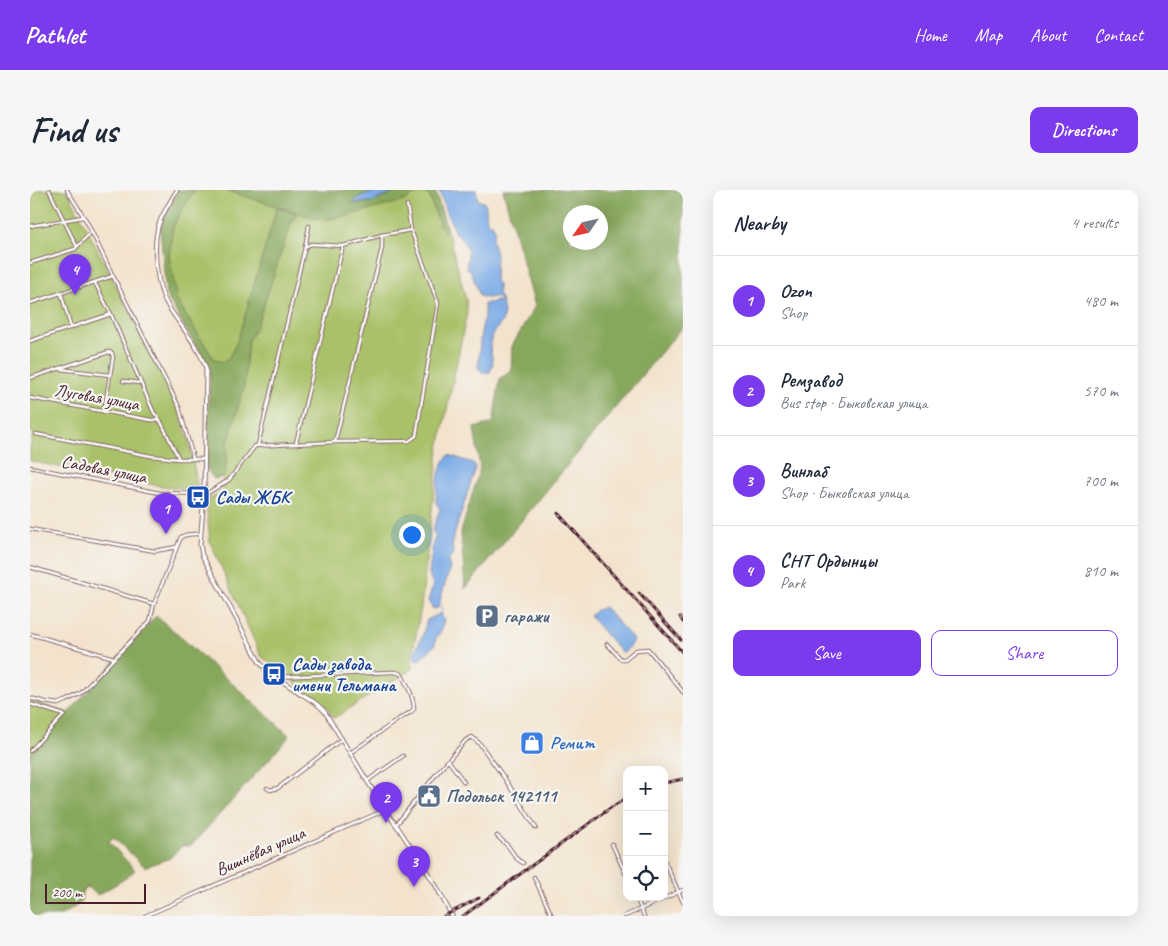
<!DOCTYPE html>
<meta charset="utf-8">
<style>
:root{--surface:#fff;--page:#f6f6f7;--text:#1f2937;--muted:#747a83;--line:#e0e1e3;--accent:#7c3aed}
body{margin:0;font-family:Caveat,sans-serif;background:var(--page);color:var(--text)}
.controls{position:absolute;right:15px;bottom:15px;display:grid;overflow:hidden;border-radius:10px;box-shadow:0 5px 20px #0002}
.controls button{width:45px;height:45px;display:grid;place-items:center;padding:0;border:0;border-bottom:1px solid var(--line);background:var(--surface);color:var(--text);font:25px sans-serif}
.compass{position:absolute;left:533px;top:15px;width:45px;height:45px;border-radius:50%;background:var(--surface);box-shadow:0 5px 20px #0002;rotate:236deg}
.scale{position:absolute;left:15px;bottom:12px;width:101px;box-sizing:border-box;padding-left:5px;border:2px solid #4a1f2b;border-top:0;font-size:14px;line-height:18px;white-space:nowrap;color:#4a1f2b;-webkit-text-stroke:4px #f6f6f2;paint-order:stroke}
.you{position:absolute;left:381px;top:344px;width:18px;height:18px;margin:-12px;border:4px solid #fff;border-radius:50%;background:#1a73e8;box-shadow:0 0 0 8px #1a73e833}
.badge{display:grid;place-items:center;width:32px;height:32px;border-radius:50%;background:var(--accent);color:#fff;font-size:16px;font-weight:700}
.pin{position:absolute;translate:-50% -41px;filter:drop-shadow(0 1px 2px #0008)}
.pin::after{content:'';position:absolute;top:26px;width:18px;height:15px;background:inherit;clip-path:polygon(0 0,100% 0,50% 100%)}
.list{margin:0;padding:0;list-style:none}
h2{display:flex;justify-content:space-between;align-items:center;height:65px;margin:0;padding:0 20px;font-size:21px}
h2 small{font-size:16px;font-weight:400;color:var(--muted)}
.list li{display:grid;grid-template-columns:32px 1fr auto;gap:15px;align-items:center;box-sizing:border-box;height:90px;padding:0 20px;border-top:1px solid var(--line)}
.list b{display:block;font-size:19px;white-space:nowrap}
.list p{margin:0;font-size:16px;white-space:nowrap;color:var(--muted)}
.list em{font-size:16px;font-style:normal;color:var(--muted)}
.actions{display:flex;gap:10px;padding:15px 20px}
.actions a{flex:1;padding:11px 0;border:1px solid var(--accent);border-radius:10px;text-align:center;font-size:18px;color:var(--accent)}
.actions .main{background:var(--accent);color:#fff}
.icon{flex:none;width:28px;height:28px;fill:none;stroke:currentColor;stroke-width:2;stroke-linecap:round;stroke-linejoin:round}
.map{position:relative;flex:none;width:653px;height:726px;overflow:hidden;border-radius:10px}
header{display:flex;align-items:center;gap:30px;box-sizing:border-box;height:70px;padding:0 25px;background:var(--accent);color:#fff}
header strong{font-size:24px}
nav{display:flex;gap:28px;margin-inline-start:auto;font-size:18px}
.intro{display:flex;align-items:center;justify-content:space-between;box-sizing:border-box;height:120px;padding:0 30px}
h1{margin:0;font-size:35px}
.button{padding:12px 22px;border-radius:10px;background:var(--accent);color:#fff;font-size:18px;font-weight:700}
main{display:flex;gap:30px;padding:0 30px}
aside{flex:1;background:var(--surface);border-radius:10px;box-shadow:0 5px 20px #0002}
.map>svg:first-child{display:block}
.green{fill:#a9c167;stroke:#7a7049}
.forest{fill:#86a75c;stroke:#686344;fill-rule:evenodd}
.water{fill:#7cabe6;stroke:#636588}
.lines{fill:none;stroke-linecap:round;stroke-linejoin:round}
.stream{stroke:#7cabe6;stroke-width:1}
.minor-casing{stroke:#856464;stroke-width:4.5}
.tertiary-casing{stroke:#856464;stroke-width:5}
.minor{stroke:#fff;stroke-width:2.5}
.tertiary{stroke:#fff;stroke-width:3}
.rail-casing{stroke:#4a1f2b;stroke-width:3}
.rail{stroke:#f6f6f2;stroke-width:1;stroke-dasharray:4;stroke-linecap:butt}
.labels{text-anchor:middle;stroke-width:4.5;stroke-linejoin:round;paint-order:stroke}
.street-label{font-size:18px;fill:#4a1f2b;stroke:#f6f6f2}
.transit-label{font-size:18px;font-weight:bold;fill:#164399;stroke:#f6f6f2;text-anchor:start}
.service-label{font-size:18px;font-weight:bold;fill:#4e5e75;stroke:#f6f6f2;text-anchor:start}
.shop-label{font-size:18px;font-weight:bold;fill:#366cbe;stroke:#f6f6f2;text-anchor:start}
</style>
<header>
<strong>Pathlet</strong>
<nav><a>Home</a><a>Map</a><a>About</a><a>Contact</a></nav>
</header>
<div class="intro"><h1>Find us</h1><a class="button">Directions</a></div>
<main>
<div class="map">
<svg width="653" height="726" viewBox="0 0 653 726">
<rect width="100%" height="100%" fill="#f6f6f2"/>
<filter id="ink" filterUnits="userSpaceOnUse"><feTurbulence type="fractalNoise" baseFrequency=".02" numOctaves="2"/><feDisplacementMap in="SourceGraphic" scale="10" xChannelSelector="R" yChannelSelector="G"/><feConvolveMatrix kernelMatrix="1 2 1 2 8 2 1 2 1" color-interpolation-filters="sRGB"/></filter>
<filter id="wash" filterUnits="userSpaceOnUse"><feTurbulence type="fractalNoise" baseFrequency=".0096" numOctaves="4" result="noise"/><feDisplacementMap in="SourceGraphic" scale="20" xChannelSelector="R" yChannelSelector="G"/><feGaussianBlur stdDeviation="1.12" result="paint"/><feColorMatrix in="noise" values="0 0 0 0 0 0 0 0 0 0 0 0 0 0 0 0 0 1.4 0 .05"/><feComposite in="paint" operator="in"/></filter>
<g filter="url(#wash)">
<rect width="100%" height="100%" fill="#f3e3cd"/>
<!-- green -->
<g class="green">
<path d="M0,0H37L145,210L159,251L168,298H142L57,283L0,271V258L3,243L0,241Z"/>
<path d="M161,0H206L357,10L401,1L419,46L436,109L437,123L409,258L391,417L382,466V479L304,528L298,518L231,466L180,352L176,311L193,302V287L197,256L203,166L187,175L142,106L138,43Z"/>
<path d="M0,511L39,523L0,565Z"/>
</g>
<!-- forest -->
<g class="forest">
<path d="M148,0H168L162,4L151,21L143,37L139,66L147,111L184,169L192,172L198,169L207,152L247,17L265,23L266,26L261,34L227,135L218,151L214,197L197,256L196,282L193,287L184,289L176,278L180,184L178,177L136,105L130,37Z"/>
<path d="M188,0H349L345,2L333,5L328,14L342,12L370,0L380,1L405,0L417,40L415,42L409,34L399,5L393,3L384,5L374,11L316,26L291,30L195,0Z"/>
<path d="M473,0H653V136L435,399L431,342L450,278L444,238L463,233L470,188L481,182L482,156L505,116ZM570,22V52H540V22Z"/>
<path d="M126,426L144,441L260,546L161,656H152L140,668L115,677L83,647L79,652L105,680L96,688L68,705L57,697L52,701L51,713L30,726H0V565Z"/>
</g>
<!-- water -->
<g class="water">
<path d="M349,0H370L342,12L324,13V11L333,5L345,2Z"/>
<path d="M409,0H446L448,10L455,13L456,17V19L457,32L463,35L465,40L462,49L466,64L465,92L468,94V103L471,109L474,122L472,132L463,143L460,158L463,173L460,182H452L448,178C450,166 449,154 451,142C453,132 455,124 454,114L467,111L470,112V110C465,104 462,108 456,108C455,108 451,106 450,106L440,79L437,78C436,73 438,70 438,65C438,56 431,48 424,42C423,34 422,35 418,27C414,19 413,9 409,0Z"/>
<path d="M419,265L443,273L446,276L422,352L423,363L418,371L420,378L409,414L408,418L403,419L398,411L403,395L399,383L403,353L406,346L402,341L410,319L406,313C407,297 407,277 419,265Z"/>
<path d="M574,417L603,449L601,454L594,463L590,461L560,426L565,421Z"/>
<path d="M411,423L414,430L411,441L406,448L405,455L389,470L385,469L384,463L393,445L397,430Z"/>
</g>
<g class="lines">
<!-- stream -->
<path class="stream" d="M409,414L412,419L411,423"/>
</g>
</g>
<g filter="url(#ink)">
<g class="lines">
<!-- minor casing -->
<g class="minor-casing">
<g id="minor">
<path d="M19,0L47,57"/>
<path d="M37,0L57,32L83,86"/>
<path d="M377,15L381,40"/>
<path d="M0,36L53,27"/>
<path d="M275,57L279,36"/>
<path d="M0,73L45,59L61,42"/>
<path d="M31,103L41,138"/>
<path d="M0,113L83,86L149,217L163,268"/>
<path d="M81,124L124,223L130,230L149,269H174"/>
<path d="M0,151L81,124L65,93"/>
<path d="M30,179L80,185"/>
<path d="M0,188L79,162L82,163L83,167L74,222"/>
<path d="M93,191L110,193"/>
<path d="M0,208L121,230H130"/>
<path d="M6,244L121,266L149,269"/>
<path d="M305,252L352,58V45"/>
<path d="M266,253L313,56"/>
<path d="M0,277L130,303L176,304L199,290L225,256L305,252L379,251L386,246L408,113L381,40L352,45L313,56L281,54L275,57L228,255"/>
<path d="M0,339L125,361L147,357"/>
<path d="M0,377L124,414"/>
<path d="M0,444L84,468"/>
<path d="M577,454L591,469H595L606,460L618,459L653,502"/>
<path d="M246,487L361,482H366L371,484C377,494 384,507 384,519L381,522L369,529L320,563"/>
<path d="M0,508L15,512L28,514L36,511L51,503L120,431L124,414L151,347C157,343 164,344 171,344"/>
<path d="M0,514L34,525L0,561"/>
<path d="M418,570L434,592"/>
<path d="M337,591L373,566"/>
<path d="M237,598L240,600L248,598L312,549"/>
<path d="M366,635L408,582L436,550L442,547L450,554L475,589L506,638"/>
<path d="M467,646L478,656L487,669L493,673"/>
<path d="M582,654L597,687"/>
<path d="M634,670L653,712"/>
<path d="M504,687L522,726"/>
<path d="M606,707L614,726"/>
<path d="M115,726L355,620"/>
<path d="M595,726L653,700"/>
</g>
</g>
<!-- tertiary casing -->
<g class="tertiary-casing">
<path id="tertiary" d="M147,0C141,11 133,22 129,34C122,55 126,97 138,116C151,137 168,155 176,178L174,305L170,355L172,365L230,473C242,486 258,495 273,505C281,510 289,514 295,522L355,620L369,639L405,694L422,726"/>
</g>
<!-- minor -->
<use href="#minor" class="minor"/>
<!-- tertiary -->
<use href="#tertiary" class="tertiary"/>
<!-- rail casing -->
<g class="rail-casing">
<g id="rail">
<path d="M528,323L653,463"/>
<path d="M609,403L651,450"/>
<path d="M650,427L653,432"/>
<path d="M634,593L653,589"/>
<path d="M414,726L449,708"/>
<path d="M433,726L583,616L597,608"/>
</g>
</g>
<!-- rail -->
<use href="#rail" class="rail"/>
</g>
</g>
<!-- icons -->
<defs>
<g id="bus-square" transform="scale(1.25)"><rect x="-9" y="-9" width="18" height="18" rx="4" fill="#1a4fb4" stroke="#f6f6f2"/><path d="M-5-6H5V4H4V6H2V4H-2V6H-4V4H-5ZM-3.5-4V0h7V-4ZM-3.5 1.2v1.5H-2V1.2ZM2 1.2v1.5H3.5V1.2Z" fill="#fff"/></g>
<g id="parking-square" transform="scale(1.25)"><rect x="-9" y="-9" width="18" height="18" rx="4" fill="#5c6f8a" stroke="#f6f6f2"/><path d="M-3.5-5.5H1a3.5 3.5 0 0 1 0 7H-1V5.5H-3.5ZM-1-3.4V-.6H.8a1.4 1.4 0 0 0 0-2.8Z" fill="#fff"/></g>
<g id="shop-square" transform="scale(1.25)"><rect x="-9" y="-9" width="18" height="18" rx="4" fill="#3f7fe0" stroke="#f6f6f2"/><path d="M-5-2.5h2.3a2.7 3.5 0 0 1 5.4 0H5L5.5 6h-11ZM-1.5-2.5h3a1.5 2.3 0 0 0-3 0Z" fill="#fff"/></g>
<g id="civic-square" transform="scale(1.25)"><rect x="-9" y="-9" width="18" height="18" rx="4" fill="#5c6f8a" stroke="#f6f6f2"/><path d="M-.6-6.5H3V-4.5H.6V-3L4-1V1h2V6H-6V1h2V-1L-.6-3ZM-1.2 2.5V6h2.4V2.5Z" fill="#fff"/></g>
</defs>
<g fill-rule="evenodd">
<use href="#bus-square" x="168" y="307"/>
<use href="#parking-square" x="457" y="426"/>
<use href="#bus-square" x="244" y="484"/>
<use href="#shop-square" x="502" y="553"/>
<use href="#civic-square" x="399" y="606"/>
</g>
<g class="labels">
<!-- street labels -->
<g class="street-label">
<text transform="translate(67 207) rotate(10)" y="6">Луговая улица</text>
<text transform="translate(74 279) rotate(11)" y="6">Садовая улица</text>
<text transform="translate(230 661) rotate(-24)" y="6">Вишнёвая улица</text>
</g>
<!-- transit labels -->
<g class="transit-label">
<text x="186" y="313">Сады ЖБК</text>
<text x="262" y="480">Сады завода<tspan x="262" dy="21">имени Тельмана</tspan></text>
</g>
<!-- service labels -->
<g class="service-label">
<text x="474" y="432">гаражи</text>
<text x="416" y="612">Подольск 142111</text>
</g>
<!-- shop labels -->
<g class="shop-label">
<text x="520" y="559">Ремит</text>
</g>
</g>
</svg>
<div class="controls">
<button>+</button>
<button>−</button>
<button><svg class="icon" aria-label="locate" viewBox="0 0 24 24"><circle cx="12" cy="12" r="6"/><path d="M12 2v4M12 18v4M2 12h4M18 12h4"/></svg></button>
</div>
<svg class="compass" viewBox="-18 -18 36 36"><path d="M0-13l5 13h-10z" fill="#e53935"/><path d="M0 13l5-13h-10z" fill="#747a83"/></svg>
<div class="scale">200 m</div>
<div class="you"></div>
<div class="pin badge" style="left:136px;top:344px">1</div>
<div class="pin badge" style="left:356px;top:633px">2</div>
<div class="pin badge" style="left:384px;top:697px">3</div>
<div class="pin badge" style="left:45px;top:105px">4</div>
</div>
<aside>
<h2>Nearby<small>4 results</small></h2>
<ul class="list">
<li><span class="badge">1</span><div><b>Ozon</b><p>Shop</p></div><em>480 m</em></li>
<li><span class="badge">2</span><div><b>Ремзавод</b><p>Bus stop · Быковская улица</p></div><em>570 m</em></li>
<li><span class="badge">3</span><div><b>Винлаб</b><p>Shop · Быковская улица</p></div><em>700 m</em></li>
<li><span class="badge">4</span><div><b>СНТ Ордынцы</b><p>Park</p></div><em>810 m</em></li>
</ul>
<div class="actions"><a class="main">Save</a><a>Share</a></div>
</aside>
</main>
